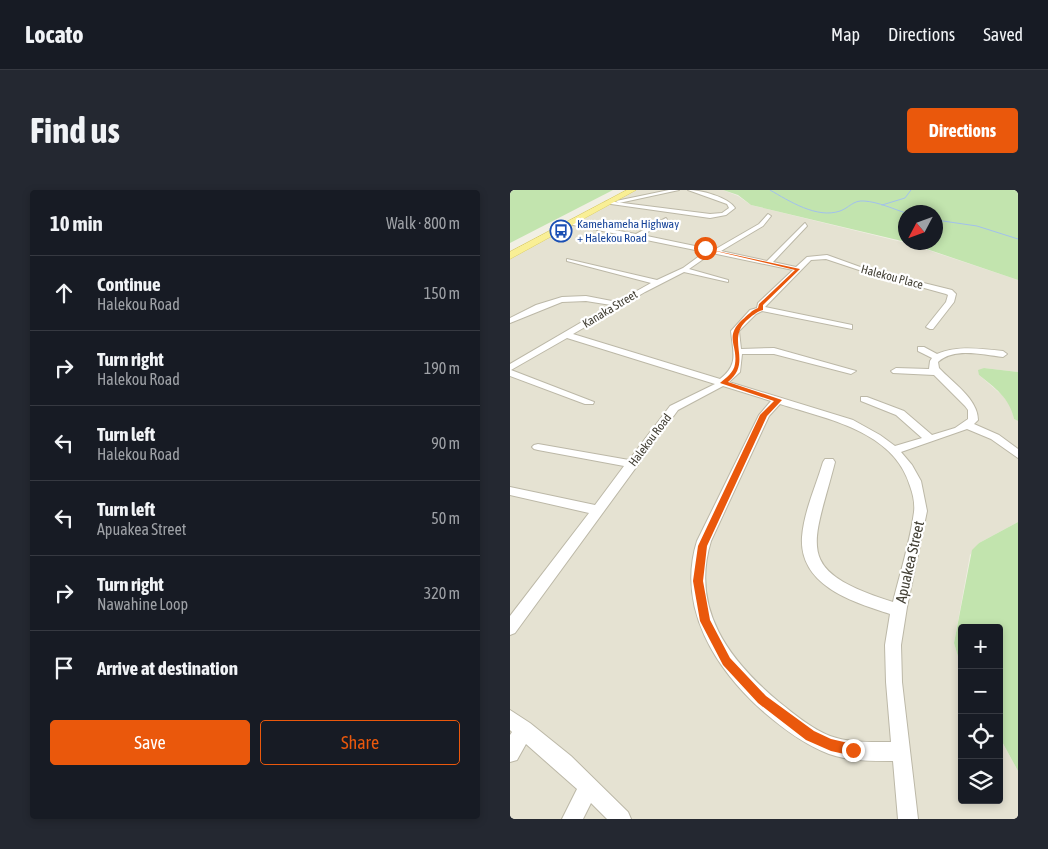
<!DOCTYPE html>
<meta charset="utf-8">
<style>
:root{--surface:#171b24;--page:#242831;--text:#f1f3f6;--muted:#9ea1a6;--line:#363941;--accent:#ea580c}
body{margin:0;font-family:"Asap Condensed",sans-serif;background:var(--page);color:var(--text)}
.controls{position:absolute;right:15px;bottom:15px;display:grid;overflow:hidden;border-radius:5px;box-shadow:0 2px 8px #0003}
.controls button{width:45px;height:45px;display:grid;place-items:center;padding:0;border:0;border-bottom:1px solid var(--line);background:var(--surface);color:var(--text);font:25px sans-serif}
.compass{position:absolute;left:388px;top:15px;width:45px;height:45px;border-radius:50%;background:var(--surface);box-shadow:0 2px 8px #0003;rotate:229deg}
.stop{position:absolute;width:15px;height:15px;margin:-11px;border:4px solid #ea580c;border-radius:50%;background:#fff}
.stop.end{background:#ea580c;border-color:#fff;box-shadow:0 1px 5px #0008}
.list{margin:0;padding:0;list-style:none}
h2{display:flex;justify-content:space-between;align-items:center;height:65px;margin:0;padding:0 20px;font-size:21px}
h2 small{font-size:16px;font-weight:400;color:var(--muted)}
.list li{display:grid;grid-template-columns:32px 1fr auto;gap:15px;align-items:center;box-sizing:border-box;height:75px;padding:0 20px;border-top:1px solid var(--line)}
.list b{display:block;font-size:19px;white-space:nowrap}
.list p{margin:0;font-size:16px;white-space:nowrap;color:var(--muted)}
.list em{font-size:16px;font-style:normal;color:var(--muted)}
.actions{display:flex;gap:10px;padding:15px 20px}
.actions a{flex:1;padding:11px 0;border:1px solid var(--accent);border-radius:5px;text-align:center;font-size:18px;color:var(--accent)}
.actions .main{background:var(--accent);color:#fff}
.icon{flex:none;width:28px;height:28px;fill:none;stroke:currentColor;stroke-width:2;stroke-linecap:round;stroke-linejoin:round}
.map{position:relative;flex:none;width:508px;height:629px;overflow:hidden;border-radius:5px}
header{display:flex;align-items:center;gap:30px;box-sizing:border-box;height:70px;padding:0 25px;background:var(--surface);border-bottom:1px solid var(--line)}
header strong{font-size:24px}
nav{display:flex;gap:28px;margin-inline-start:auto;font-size:18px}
.intro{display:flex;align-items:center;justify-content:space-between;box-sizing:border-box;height:120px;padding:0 30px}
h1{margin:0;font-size:35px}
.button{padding:12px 22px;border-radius:5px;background:var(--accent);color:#fff;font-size:18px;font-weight:700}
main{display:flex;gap:30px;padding:0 30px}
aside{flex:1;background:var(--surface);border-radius:5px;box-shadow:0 2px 8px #0003}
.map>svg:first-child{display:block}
.residential{fill:#e5e2d2}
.green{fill:#c2e4ae}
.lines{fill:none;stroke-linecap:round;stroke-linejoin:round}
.stream{stroke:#a2c0ec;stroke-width:1}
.street-casing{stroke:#bcb8a7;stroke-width:2}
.primary-casing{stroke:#ddcf66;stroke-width:1}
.street{fill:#fff;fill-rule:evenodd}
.primary{fill:#f9ef95;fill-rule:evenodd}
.route{fill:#ea580c}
.labels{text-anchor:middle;stroke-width:4.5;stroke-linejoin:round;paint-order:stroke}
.far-transit-label{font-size:12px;fill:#164399;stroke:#fff;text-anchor:start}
.far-street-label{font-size:12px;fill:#423f34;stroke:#fff}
.street-label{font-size:15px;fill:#423f34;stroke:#fff}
</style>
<header>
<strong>Locato</strong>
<nav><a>Map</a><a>Directions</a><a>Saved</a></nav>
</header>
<div class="intro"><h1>Find us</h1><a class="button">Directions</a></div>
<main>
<aside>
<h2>10 min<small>Walk · 800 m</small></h2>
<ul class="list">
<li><svg class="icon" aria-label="ahead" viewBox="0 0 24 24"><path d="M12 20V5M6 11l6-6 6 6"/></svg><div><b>Continue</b><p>Halekou Road</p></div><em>150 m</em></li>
<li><svg class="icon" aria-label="right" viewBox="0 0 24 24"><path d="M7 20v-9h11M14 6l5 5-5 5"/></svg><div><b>Turn right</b><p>Halekou Road</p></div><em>190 m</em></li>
<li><svg class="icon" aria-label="left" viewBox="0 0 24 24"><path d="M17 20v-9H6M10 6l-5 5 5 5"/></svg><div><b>Turn left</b><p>Halekou Road</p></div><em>90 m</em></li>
<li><svg class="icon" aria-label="left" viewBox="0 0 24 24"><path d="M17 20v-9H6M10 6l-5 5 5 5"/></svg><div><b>Turn left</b><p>Apuakea Street</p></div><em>50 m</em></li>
<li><svg class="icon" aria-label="right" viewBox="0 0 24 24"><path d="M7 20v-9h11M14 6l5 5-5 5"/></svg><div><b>Turn right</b><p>Nawahine Loop</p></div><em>320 m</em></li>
<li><svg class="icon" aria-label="arrive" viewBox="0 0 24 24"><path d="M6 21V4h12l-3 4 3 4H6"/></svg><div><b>Arrive at destination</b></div></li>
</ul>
<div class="actions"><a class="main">Save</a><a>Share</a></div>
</aside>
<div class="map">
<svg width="508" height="629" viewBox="0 0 508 629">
<rect width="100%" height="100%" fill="#f1efe4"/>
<!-- residential -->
<path class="residential" d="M125,0H213L228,6L241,15L400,54L508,90V182L474,178L469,185L493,206L501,217L504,229L508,231V332L469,353L460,365L444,453L452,480V610H489V546L508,581V629H0V66Z"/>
<!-- green -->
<g class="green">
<path d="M0,0H103L0,53Z"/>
<path d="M213,0H508V90L396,52H426V22H396V52L241,15L228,5Z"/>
<path d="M474,178L508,182V231L504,229C500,208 484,197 469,185L468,180Z"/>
<path d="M508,332V581L489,546V438H452V480L444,453L462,360L469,353Z"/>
</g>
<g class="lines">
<!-- stream -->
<g class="stream">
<path d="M260,0C279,11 307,29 330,21C339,18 343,10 354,11C369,12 383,19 396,23"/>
<path d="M372,15L395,8L401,0"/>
<path d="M426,30L467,36L508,49"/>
</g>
<!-- street casing -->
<g class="street-casing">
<g id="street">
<path d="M159,0H169L109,13L106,11Z"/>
<path d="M178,0C191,0 218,7 225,18L216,25L200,28L94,13L97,11L200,24L212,23L219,18L217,14Z"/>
<path d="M258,24L261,26L253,36L211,61L257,71L295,33L297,36L263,72L286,77L297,67L317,65L353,78L442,100L446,104L444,112L423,139H420L416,137L436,112L438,105L436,104L349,80L316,69L301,70L255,117L342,135V139L252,121L246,124L229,141L231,159L264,158L346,181L341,184L264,164H232L230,182L219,192L343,230L370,245L385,256L412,248L386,225L351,211V207H357L394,221L422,245L445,238L458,229V220L455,216L424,185L383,183L381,181L386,178L419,179L420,171L422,168L408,161V157H414L427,164C448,155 471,159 493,161L497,164L493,167C473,165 444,157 428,172L429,178C443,193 468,209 468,230L464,234L489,245L508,259V268L481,249L457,239L391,262L402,275L411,291L417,321L397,417L391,455L392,492L408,629H388L383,571C361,571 339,571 319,564C295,555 274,539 255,523C206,480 166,418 187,351L249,225L261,211L213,196L168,220L5,443L0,445V426L79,323L0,305V297L85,315L114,276L28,260L24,259L22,257L24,255L28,254L119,270L160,216L205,194L57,148L1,180L84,212L83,214H75L0,186V174L101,115L76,111L52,112L0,133V128L26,115L52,107L76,106L107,112L141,93L57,71V69L147,90L173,78L195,62L63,35L61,32L126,44L156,28L158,31L132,45L204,60L249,34ZM202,63L283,80L248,113L247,118L240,120L221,141C223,163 229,174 210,189L63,144L135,102L174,82L218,92V90L179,79ZM270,214C317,229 384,241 400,296C403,304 405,314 404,322C400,352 390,383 383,412C282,380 303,358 325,272L323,269H315L313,272C306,296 294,321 292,347C289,396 343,412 380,424L375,455L376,492L381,552C361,552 339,553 320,546C302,539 284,524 269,512C219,470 180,419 201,351L259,226Z"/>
<path d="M0,520L20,533L61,566L118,622L121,629H97L81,613L73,629H52L67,599L16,554L7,570L0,572V545L2,542L0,540Z"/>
</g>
</g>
<!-- primary casing -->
<g class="primary-casing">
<path id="primary" d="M117,0H126L0,69V62Z"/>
</g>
<!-- street -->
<use href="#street" class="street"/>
<!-- primary -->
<use href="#primary" class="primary"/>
</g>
<!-- route -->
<path class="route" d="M193,58L290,79L253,115V120C246,122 242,126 236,131C216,151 243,172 218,192L272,210L257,226L197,356L193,391L200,430L220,468L256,506L304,541L321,549L347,555L349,560L347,564L343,566L321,561L296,550L248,513L213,475L190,431L183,391L188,356L250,225L264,211L210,193C216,188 224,182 225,174C228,155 214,147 232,130C238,125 242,120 248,118L249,114L285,80Z"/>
<!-- icons -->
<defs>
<g id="bus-ring" transform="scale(1.125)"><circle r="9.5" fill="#fff" stroke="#1a4fb4" stroke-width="1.5"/><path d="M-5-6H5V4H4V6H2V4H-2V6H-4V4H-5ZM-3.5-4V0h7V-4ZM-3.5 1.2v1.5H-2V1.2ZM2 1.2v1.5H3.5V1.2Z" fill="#1a4fb4"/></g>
</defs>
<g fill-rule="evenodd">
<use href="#bus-ring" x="51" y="41"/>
</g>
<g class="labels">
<!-- far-transit labels -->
<g class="far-transit-label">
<text x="67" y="38">Kamehameha Highway<tspan x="67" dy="14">+ Halekou Road</tspan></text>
</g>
<!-- far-street labels -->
<g class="far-street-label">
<text transform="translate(382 87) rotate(15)" y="4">Halekou Place</text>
<text transform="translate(100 119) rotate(-31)" y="4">Kanaka Street</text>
<text transform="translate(140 250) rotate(-53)" y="4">Halekou Road</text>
</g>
<!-- street labels -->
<g class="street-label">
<text transform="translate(400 372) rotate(-77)" y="5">Apuakea Street</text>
</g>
</g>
</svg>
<div class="controls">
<button>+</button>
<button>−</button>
<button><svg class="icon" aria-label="locate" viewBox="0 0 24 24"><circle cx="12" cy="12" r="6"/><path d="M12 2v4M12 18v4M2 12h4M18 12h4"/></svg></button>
<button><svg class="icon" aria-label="layers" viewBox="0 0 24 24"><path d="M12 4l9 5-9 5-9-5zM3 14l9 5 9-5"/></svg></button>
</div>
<svg class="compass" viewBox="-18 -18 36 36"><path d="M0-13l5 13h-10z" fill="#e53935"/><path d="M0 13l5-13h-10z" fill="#9ea1a6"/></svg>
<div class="stop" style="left:195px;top:58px"></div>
<div class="stop end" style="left:343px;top:560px"></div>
</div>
</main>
